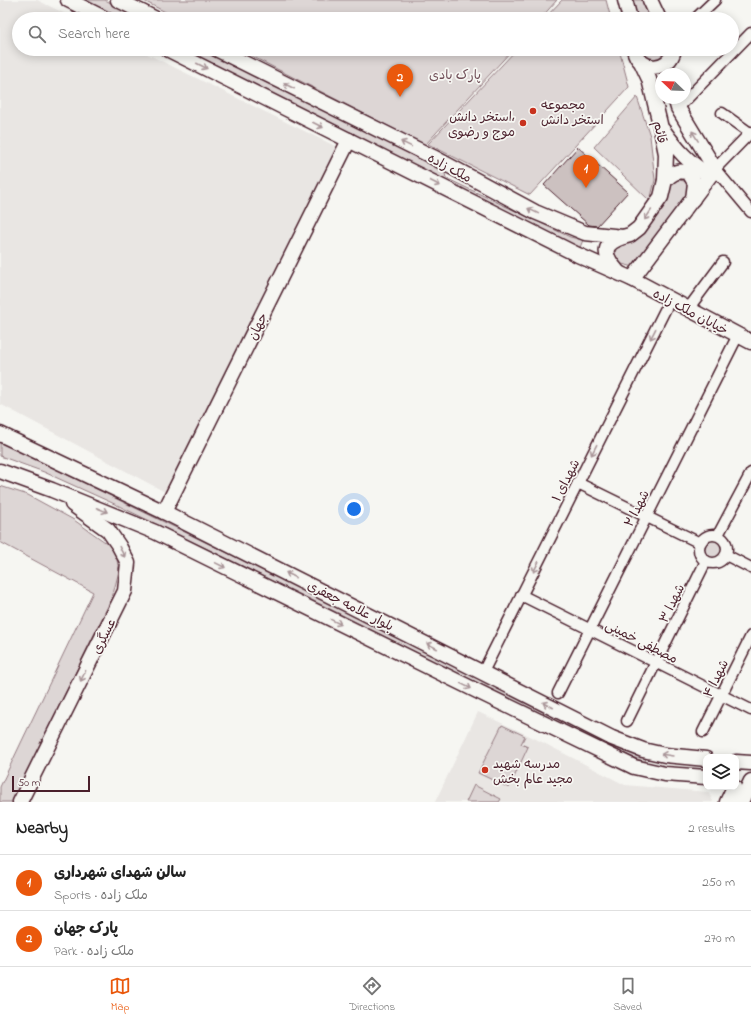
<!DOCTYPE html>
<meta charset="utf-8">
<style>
:root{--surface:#fff;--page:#f6f6f6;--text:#222;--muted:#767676;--line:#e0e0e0;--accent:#ea580c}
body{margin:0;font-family:"Indie Flower","Playpen Sans Arabic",sans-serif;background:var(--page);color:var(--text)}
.controls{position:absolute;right:12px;bottom:12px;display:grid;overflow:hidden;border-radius:8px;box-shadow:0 2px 10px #0003}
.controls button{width:36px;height:36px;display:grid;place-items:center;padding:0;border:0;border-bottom:1px solid var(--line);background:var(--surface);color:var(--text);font:20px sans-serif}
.compass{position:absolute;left:655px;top:68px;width:36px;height:36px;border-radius:50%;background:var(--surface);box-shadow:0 2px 10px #0003;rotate:293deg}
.scale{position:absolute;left:12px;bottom:10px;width:78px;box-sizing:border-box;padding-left:4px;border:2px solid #4a1f2b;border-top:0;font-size:11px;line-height:14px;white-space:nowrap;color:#4a1f2b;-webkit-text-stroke:3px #f6f6f2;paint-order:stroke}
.you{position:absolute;left:354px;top:509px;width:14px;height:14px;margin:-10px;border:3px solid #fff;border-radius:50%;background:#1a73e8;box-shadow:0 0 0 6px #1a73e833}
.badge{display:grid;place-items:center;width:26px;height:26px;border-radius:50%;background:var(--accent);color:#fff;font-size:13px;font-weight:700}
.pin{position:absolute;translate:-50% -33px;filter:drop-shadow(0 1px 2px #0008)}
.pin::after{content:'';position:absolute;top:21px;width:14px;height:12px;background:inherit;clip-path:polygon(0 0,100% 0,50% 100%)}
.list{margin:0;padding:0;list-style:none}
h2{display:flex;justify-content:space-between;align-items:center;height:52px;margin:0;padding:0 16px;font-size:17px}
h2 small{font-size:13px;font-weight:400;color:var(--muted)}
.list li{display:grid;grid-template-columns:26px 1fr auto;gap:12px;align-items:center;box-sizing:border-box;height:56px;padding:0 16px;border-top:1px solid var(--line)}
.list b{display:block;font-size:15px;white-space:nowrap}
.list p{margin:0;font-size:13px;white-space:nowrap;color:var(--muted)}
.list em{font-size:13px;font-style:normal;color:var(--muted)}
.icon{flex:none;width:22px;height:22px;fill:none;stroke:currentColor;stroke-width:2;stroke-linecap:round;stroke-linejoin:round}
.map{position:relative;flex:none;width:751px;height:802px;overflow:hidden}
.search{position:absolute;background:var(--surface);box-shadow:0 2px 10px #0003;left:12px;right:12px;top:12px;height:44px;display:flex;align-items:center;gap:10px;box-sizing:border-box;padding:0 14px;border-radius:22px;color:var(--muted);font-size:15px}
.sheet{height:164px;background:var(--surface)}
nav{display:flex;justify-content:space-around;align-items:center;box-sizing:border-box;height:56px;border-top:1px solid var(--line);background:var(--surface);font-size:11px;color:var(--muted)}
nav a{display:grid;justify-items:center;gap:2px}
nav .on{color:var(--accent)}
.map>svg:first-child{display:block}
.built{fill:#e9e6e3}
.green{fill:#ddd6d5;stroke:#947a80}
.building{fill:#ccc1c0;stroke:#4a1f2b}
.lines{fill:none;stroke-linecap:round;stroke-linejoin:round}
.street-casing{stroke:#4a1f2b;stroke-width:13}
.secondary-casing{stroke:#4a1f2b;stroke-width:17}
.street{stroke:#f6f6f2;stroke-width:10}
.secondary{stroke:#f6f6f2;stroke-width:14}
.oneway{stroke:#a99598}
.poi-dot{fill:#c8321e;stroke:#f6f6f2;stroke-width:1.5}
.labels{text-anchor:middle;stroke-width:3.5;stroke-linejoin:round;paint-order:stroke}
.park-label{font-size:13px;fill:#6f4d56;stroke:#f6f6f2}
.poi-label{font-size:13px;fill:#4a1f2b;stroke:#f6f6f2;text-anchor:start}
.street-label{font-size:13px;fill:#4a1f2b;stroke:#f6f6f2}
</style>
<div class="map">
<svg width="751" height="802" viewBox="0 0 751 802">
<rect width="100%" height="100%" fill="#f6f6f2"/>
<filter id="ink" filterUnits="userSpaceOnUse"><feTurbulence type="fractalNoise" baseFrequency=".025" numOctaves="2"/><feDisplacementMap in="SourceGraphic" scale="8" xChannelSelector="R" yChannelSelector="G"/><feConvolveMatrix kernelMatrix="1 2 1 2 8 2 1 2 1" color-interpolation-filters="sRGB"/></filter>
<g filter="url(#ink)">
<!-- built -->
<g class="built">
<path d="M0,0H37L76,19H19V49H137L337,147L165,492L0,404Z"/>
<path d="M478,712L536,739L625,785L708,792L713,801L712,802H435Z"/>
</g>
<!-- green -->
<g class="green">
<path d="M77,0H105L143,19H116Z"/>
<path d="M142,0H557L540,19H179Z"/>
<path d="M562,0H606L611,19H544Z"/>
<path d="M633,0H645L648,19H634L631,4Z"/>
<path d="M177,49H204L444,169L446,178L570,237L583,240L579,250L503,212L349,132Z"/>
<path d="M238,49H513L425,145Z"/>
<path d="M517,49H619L629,87L530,195L428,144Z"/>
<path d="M636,49H672L655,65Z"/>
<path d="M637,97L650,136L655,180L650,201L594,147Z"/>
<path d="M679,180L684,181L688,185V190L683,203L634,267L622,264L615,255L616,249L635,240L649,227L660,210L672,182Z"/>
<path d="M0,442L646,757L645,762L602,745L322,605L119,506L44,472L0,456Z"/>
<path d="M0,486L28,495L74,520L115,549L119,571L112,598L12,802H0V787L93,592L0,542Z"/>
<circle cx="713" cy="549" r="13"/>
<path d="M502,725L525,736L521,744L528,747L509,788L478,773Z"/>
<path d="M474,785L501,799L499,802H466Z"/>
</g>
<!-- building -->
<path class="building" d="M578,147L628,192L597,226L589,225L544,185Z"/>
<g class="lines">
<!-- street casing -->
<g class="street-casing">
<g id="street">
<path d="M695,19L715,0"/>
<path d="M678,108L751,33"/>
<path d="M722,113L750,133"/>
<path d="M751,132L715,169L751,212"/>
<path d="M688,309L723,262"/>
<path d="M578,483L700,543"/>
<circle cx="713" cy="549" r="14"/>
<path d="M718,535L751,473"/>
<path d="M726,555L751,568"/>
<path d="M521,595L751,710"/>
<path d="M483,672L670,300"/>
<path d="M558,693L738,335"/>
<path d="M627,721L706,561"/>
<path d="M703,732L751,636"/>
</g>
</g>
<!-- secondary casing -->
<g class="secondary-casing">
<g id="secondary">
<path d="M68,0L106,19"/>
<path d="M118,0L156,19"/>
<path d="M625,0L630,19"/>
<path d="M650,0L659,19"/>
<path d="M167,49L578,255L632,279L751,342"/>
<path d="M216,49L433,157L535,212L585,233L623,237L630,235L639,228L661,197L665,180L666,154L660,124L649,79L641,62"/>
<path d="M634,49C638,72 670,73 674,49"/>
<path d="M663,130C676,148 690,165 710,175"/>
<path d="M665,180C673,173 678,169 689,173L695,183L693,199"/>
<path d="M618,272C605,257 599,245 623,237"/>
<path d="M632,279L715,169L678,108L675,98"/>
<path d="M0,434L164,512L612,738L643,750L665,755L706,759"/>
<path d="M0,471L52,490L155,532L479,692L634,767L665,774L706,777"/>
<path d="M164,512L349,140"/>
<path d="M736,762L751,763"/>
<path d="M20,802L125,591L128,563L119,546L108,530L72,504"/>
<path d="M727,802L734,787"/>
<path d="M741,802L751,781"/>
</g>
</g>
<!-- street -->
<use href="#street" class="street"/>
<!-- secondary -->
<use href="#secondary" class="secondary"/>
</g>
<!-- one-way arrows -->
<defs><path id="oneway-shaft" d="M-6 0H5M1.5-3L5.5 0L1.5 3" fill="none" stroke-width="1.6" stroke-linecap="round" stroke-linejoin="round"/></defs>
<g class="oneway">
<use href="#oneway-shaft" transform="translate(202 66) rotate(27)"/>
<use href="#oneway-shaft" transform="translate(289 86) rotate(-153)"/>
<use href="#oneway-shaft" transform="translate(318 125) rotate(27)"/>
<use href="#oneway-shaft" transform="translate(695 136) rotate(-122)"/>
<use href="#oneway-shaft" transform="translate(406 144) rotate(-154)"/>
<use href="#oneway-shaft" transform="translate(435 183) rotate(27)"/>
<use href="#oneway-shaft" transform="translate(533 211) rotate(-154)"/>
<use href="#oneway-shaft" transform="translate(648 215) rotate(124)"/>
<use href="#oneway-shaft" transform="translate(653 334) rotate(117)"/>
<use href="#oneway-shaft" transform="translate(594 450) rotate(117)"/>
<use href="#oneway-shaft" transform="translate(102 510) rotate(22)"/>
<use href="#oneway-shaft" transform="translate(122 552) rotate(62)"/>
<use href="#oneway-shaft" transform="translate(220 565) rotate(26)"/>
<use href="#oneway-shaft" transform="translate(536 567) rotate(117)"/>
<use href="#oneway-shaft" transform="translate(291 575) rotate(-153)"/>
<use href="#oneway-shaft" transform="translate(336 622) rotate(26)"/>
<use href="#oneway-shaft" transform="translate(432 646) rotate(-153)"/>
<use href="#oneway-shaft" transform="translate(83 676) rotate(116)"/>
<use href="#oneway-shaft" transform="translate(466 686) rotate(26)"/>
<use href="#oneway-shaft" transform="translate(548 705) rotate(-153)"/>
<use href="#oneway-shaft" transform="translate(667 755) rotate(-171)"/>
</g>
</g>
<!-- markers -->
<g class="poi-dot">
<circle cx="533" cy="111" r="4"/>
<circle cx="523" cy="123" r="4"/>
<circle cx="485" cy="770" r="4"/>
</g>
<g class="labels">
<!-- park labels -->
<g class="park-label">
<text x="455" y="79">پارک بادی</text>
</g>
<!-- poi labels -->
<g class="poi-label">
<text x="541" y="109">مجموعه<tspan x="541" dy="15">استخر دانش</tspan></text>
<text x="515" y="121" text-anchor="end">استخر دانش،<tspan x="515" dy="15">موج و رضوی</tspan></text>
<text x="493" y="768">مدرسه شهید<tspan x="493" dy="15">مجید عالم بخش</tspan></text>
</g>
<!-- street labels -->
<g class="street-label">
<text transform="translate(661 132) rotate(78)" y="5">قائم</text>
<text transform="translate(450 167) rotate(28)" y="5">ملک زاده</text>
<text transform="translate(691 311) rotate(28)" y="5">خیابان ملک زاده</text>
<text transform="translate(257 326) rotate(-64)" y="5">جهان</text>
<text transform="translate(565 480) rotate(-63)" y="5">شهدای ۱</text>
<text transform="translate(636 508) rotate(-63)" y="5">شهدا ۲</text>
<text transform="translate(671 603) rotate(-64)" y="5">شهدا ۳</text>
<text transform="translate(351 605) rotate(27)" y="5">بلوار علامه جعفری</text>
<text transform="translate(103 636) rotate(-64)" y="5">عسگری</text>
<text transform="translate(642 641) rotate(27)" y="5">مصطفی خمینی</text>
<text transform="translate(715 678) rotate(-63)" y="5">شهدا ۴</text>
</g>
</g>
</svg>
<div class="controls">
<button><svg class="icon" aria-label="layers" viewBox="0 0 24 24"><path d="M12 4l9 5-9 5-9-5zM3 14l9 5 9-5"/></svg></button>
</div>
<svg class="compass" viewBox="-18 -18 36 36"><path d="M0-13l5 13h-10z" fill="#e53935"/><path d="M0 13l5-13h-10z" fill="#767676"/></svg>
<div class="scale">50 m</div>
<div class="you"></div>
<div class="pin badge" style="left:586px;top:188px">1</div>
<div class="pin badge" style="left:400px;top:97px">2</div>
<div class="search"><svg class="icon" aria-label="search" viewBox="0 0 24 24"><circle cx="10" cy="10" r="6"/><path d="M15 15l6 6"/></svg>Search here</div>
</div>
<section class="sheet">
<h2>Nearby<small>2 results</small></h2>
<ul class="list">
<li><span class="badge">1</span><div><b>سالن شهدای شهرداری</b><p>Sports · ملک زاده</p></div><em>250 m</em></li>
<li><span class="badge">2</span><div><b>پارک جهان</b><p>Park · ملک زاده</p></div><em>270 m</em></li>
</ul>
</section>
<nav>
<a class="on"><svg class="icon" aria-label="map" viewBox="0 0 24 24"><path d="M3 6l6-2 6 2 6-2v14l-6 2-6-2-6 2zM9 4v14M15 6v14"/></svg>Map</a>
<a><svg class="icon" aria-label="directions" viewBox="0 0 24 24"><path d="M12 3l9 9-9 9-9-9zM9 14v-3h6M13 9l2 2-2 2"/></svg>Directions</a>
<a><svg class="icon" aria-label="saved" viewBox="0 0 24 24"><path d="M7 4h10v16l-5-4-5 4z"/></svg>Saved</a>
</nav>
